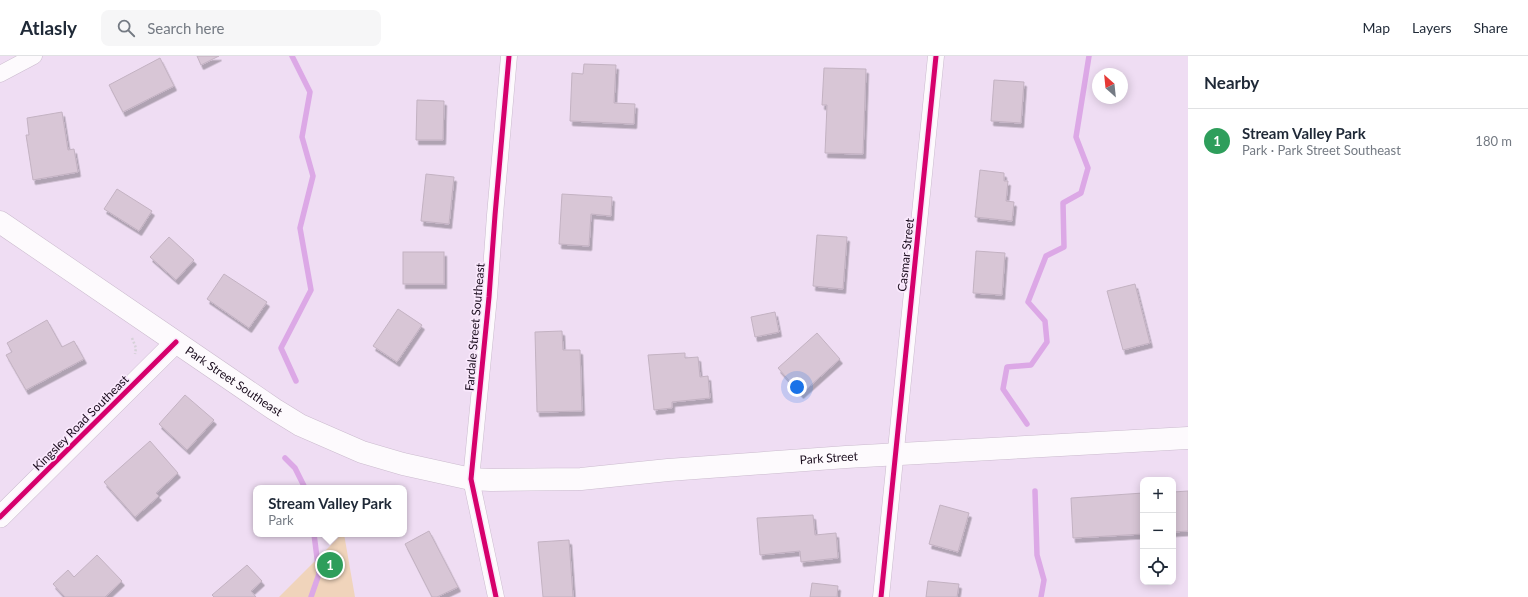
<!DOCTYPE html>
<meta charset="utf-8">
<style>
:root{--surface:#fff;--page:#f6f6f7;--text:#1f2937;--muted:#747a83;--line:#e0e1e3;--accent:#645467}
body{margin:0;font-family:Lato,sans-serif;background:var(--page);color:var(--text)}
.controls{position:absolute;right:12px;bottom:12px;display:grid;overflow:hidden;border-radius:8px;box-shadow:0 2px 10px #0003}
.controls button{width:36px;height:36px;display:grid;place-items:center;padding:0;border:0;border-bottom:1px solid var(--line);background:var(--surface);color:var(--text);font:20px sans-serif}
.compass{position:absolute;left:1092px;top:12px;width:36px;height:36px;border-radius:50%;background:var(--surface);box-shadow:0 2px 10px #0003;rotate:333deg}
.you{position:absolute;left:797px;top:331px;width:14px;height:14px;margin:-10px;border:3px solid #fff;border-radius:50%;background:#1a73e8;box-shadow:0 0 0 6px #1a73e833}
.badge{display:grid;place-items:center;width:26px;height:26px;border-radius:50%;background:var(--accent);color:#fff;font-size:13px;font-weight:700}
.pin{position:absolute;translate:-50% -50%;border:2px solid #fff;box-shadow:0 1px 4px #0006}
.popup{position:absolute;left:253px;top:429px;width:154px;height:52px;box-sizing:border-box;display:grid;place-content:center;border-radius:8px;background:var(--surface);filter:drop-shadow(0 1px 3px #0005);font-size:13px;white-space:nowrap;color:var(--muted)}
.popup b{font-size:15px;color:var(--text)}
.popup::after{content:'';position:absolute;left:50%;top:100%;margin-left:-8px;border:8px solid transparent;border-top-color:var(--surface)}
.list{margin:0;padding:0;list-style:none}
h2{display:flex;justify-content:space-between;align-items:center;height:52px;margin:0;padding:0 16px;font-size:17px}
h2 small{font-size:13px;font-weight:400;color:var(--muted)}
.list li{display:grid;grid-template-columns:26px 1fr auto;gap:12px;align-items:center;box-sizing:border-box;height:64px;padding:0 16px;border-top:1px solid var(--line)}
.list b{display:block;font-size:15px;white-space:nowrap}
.list p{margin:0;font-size:13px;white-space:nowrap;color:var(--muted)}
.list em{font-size:13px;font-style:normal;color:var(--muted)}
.icon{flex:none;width:22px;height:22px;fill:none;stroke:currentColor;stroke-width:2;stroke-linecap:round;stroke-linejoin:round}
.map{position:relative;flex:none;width:1188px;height:541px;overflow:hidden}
header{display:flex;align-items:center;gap:24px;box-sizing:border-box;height:56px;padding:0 20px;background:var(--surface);border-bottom:1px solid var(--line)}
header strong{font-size:19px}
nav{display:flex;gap:22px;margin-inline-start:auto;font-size:14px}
.search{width:280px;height:36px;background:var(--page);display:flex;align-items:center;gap:10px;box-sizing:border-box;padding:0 14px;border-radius:8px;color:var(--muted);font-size:15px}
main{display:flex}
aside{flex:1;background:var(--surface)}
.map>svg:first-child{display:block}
.green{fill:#f0d4bb}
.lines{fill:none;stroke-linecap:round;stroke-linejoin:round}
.stream{stroke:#dca8e6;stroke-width:5.5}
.building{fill:#d8c6d6;stroke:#c3b2c2;filter:url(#shadow)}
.minor-casing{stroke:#cbbbce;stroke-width:17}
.tertiary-casing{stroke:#cbbbce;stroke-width:22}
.secondary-casing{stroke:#cbbbce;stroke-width:23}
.path{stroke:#d6d1d8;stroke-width:2.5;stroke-dasharray:2 2;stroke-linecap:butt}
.minor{stroke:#fdfafd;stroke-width:16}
.tertiary{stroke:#fdfafd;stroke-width:21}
.secondary{stroke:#fdfafd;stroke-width:22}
.cycleway-casing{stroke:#f9e8fc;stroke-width:8}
.cycleway{stroke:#d6006c;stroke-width:5}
.labels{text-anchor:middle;stroke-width:3.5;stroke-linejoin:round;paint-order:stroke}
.street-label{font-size:12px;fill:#190b1c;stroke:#f9e8fc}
</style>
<header>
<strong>Atlasly</strong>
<div class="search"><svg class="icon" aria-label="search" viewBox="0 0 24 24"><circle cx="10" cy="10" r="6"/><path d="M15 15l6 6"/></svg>Search here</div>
<nav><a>Map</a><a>Layers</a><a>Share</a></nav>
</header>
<main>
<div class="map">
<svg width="1188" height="541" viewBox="0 0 1188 541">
<defs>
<filter id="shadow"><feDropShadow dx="2.5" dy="4.5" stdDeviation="0" flood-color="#0004"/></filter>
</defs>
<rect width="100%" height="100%" fill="#efddf3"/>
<!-- green -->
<path class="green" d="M342,478H344L355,541H279Z"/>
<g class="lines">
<!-- stream -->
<g class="stream">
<path d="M292,0L310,36L302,81L313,120L300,172L311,234L281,292L296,325"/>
<path d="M1027,368L1003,333L1007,311L1031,309L1047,286L1045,265L1028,246L1046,200L1064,191L1063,147L1081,137L1088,112L1076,81L1089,0"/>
<path d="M285,402L295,412L305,432"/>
<path d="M1035,435L1037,499L1044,524L1041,541"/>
<path d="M311,541L319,518L314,478"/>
</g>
</g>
<!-- building -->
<g class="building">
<path d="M197,0H219L201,9Z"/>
<path d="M160,2L174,30L123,56L109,29Z"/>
<path d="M584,8L616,9L614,47L635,48L634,68L570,65L572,17L583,18Z"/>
<path d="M824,12L866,13L863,98L825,97L827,49H822Z"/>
<path d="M994,24L1024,26L1021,67L991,65Z"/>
<path d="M417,44L444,45L443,84H416Z"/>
<path d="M62,56L68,94L74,93L78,116L33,124L26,79H29L27,62Z"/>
<path d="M980,114L1004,117V125H1008L1006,145L1014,146L1012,165L975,161Z"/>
<path d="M426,118L454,121L449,168L421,165Z"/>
<path d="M117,133L152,155L139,175L104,153Z"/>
<path d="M562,138L612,141L611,160L591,158L589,190L559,188Z"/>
<path d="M817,179L847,181L843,233L813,230Z"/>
<path d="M169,181L194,204L176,224L150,201Z"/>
<path d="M976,195L1005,197L1002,239L973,237Z"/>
<rect x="403" y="196" width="41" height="32"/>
<path d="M224,218L267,246L249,272L207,243Z"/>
<path d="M1135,228L1150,287L1123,294L1107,235Z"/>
<path d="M398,253L422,269L397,306L373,290Z"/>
<path d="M775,256L779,276L755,281L751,261Z"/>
<path d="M47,264L62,291L74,285L84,303L26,334L6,299L12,296L7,287Z"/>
<path d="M562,275L563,294H580L582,355L537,356L535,276Z"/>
<path d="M817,277L840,303L801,338L778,312Z"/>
<path d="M685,297V302L698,301L700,321L708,320L710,342L672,346V352L654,354L648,299Z"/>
<path d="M185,339L214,364L187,394L159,368Z"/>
<path d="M150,385L178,417L156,437L159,440L135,461L104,426Z"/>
<path d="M1188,435V475L1173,476V436Z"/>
<path d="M1143,437V478L1073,482L1071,442Z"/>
<path d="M940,449L969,457L958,496L929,488Z"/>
<path d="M813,459L815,479L836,477L838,502L801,506L800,495L760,499L757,462Z"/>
<path d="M429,475L458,531L437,541H432L405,488Z"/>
<path d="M569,484L573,541H543L538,486Z"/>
<path d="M97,499L122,525L105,541H65L53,528L68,514L74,521Z"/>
<path d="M247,509L262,525L251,535L256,541H214L212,539Z"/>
<path d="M928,525L959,528L957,541H926Z"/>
<path d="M812,527L838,530L837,541H810Z"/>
</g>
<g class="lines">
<!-- minor casing -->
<g class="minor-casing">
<g id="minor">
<path d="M0,18L34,0"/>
<path d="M496,541L471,423L489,241L495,159L509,0"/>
<path d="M881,541L936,0"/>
</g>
</g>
<!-- tertiary casing -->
<g class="tertiary-casing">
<path id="tertiary" d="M0,461L176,286"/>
</g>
<!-- secondary casing -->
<g class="secondary-casing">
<g id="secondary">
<path id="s1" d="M0,166L274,353L300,369L362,396L403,408L471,423L491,424L581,423L668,414L846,401L1188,382"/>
</g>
</g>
<!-- path -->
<path class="path" d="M132,282L136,292L135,298"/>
<!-- minor -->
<use href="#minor" class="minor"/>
<!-- tertiary -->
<use href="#tertiary" class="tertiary"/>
<!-- secondary -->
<use href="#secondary" class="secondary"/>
<!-- cycleway casing -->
<g class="cycleway-casing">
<g id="cycleway">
<path d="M0,461L176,286"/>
<path d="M496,541L471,423L489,241L495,159L509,0"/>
<path d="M881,541L936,0"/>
</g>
</g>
<!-- cycleway -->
<use href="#cycleway" class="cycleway"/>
</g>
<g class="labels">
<!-- street labels -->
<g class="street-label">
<text transform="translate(906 199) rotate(-84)" y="4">Casmar Street</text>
<text transform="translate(475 271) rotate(-85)" y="4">Fardale Street Southeast</text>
<text dy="4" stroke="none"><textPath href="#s1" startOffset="283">Park Street Southeast</textPath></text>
<text transform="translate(81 367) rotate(-45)" y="4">Kingsley Road Southeast</text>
<text dy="4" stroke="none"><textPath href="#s1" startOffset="901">Park Street</textPath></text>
</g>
</g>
</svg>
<div class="controls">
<button>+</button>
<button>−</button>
<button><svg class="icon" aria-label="locate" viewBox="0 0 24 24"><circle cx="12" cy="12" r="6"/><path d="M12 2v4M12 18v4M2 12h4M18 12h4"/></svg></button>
</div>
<svg class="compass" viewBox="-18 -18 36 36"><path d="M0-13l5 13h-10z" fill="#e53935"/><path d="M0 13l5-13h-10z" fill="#747a83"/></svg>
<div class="you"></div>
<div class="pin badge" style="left:330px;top:509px;background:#2e9e5b">1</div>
<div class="popup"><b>Stream Valley Park</b>Park</div>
</div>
<aside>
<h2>Nearby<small></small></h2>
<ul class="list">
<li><span class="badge" style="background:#2e9e5b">1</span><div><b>Stream Valley Park</b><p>Park · Park Street Southeast</p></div><em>180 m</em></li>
</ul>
</aside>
</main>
